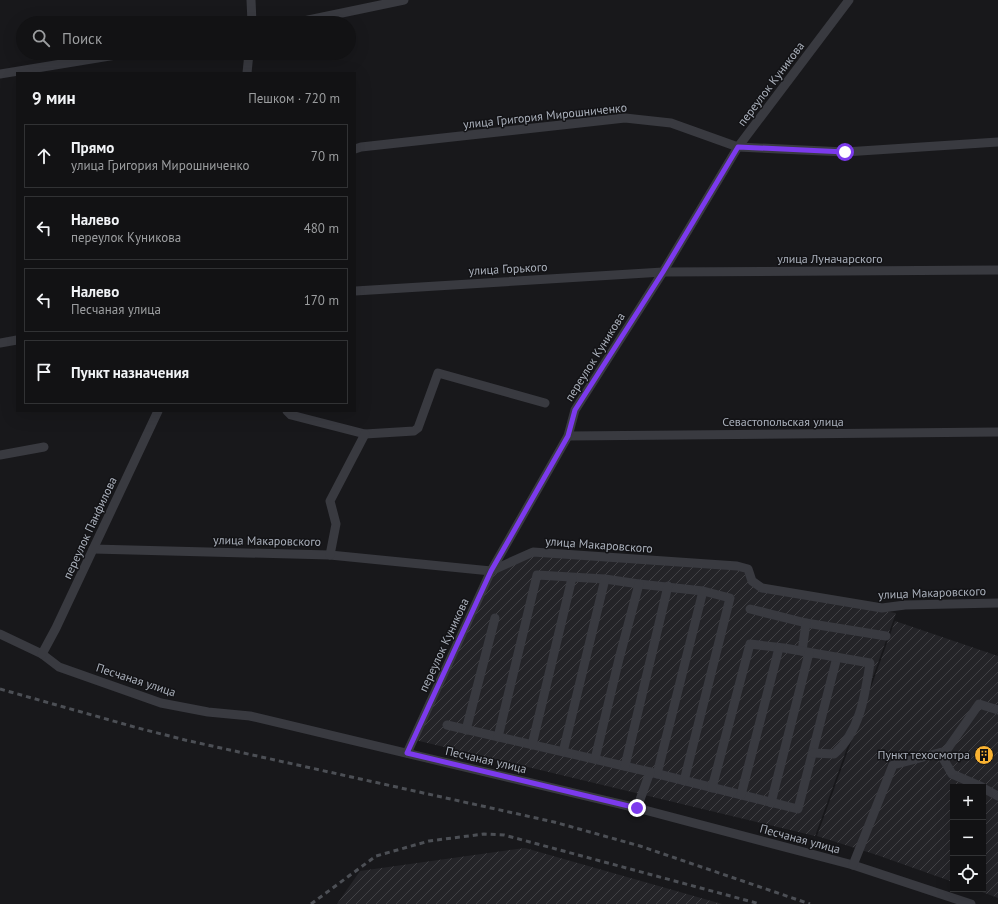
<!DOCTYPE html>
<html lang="ru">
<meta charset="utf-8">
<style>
:root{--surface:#121214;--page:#1f2022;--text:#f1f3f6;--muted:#9c9ea0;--line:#313234}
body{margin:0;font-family:"PT Sans",sans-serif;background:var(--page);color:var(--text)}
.controls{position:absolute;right:12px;bottom:12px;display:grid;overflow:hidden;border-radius:0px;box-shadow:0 4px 16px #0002}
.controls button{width:36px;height:36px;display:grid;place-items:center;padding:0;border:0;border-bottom:1px solid var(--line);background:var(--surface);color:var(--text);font:20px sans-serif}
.stop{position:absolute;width:12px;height:12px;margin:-9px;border:3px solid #7c3aed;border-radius:50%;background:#fff}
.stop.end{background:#7c3aed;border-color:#fff;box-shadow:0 1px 4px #0008}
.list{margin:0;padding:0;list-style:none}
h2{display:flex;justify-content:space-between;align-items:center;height:52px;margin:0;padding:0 16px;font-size:17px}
h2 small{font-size:13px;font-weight:400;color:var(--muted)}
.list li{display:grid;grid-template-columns:26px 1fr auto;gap:12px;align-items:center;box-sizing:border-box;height:64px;margin:0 8px 8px;padding:0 8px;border:1px solid var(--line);border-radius:0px}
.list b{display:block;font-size:15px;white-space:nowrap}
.list p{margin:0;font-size:13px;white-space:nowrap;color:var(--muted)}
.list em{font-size:13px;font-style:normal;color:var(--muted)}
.icon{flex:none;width:22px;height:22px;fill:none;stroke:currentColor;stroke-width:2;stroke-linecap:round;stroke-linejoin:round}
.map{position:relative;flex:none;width:998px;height:904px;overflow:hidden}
.search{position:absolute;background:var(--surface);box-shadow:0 4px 16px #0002;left:16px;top:16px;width:340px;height:44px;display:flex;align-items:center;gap:10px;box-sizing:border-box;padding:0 14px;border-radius:22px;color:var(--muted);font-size:15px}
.panel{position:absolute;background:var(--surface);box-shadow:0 4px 16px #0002;left:16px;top:72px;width:340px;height:340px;border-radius:0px}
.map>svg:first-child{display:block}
.industrial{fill:url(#industrial-furrows)}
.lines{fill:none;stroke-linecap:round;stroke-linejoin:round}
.minor{stroke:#393a40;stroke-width:9}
.rail{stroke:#4c4f55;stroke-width:3;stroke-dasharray:5 4;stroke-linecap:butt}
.route{stroke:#7c3aed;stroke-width:5}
.labels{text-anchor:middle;stroke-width:3;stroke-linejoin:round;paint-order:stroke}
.street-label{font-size:12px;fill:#aab0bb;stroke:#131316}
.poi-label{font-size:12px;fill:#aab0bb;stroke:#131316;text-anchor:end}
</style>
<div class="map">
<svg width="998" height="904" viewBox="0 0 998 904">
<defs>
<pattern id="industrial-furrows" width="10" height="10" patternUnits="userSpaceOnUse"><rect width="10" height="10" fill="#242428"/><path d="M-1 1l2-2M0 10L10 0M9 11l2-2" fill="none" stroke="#414145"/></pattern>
</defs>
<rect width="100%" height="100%" fill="#18181b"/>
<!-- industrial -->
<g class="industrial">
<path d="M534,553L736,570L745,573L761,591L896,613L815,836L415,740L492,572Z"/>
<path d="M895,621L998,656V898L974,889H983V787H953V882L877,855L817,836Z"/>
<path d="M525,848L722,904H337L360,871Z"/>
</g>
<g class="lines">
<!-- minor -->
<g class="minor">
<path d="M251,0L252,23"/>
<path d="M294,23L404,0"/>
<path d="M247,73L249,53"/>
<path d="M0,74L128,53"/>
<path d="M355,149L361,147L625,118L671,123L738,147L845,152L998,142"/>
<path d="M355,291L663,272L998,270"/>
<path d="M0,343L17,340"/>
<path d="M287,411L291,415L365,434L414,431L418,428L438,373L545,403"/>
<path d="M568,436L998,432"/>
<path d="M0,455L44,447"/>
<path d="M93,549L330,555L491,571L533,552L737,566L748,569L752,581L762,588L882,608L905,605L998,603"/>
<path d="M330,555L336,524L330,501L365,434"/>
<path d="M750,609L806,623L886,636"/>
<path d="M0,634L42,654L59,667L161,703L208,712L250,716L637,808L853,865L971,904"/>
<path d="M802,651L806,623"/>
<path d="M42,654L56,628L158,411"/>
<path d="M447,725L650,772L798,809L837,657"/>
<path d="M466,730L495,618"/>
<path d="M498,737L537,575L605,579L639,584L703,591L657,774"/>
<path d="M532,745L572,578"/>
<path d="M563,752L605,579"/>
<path d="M407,753L491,571L568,436L575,410L663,272L738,147L849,0"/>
<path d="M940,753L952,774L982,787"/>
<path d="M595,759L619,659L639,584"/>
<path d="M625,766L668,586"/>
<path d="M684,781L730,598L703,591"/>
<path d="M712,788L750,644L784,648L870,663C865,695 860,732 834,754L813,753"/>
<path d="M983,788L998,796"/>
<path d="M741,795L779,648"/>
<path d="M771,803L809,653"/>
<path d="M637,808L650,772"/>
<path d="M853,865L893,765L946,751L979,704L998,710"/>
</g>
<!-- rail -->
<g class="rail">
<path d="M0,689L138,728L185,740L554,822L640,846L810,904"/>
<path d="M311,904L376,856L429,841L484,834L504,835L760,904"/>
</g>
</g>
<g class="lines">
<!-- route -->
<path class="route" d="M637,808L407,753L491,571L568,436L575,410L663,272L738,147L845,152"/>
</g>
<!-- icons -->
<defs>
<g id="building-disc" transform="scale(1)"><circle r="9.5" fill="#f9b232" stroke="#131316"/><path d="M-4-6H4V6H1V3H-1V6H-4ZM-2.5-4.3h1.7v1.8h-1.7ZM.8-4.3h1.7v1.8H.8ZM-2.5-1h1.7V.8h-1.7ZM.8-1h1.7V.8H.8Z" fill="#111"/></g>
</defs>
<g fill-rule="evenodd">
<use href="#building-disc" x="984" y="755"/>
</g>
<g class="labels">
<!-- street labels -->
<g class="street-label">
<text transform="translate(771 84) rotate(-53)" y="4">переулок Куникова</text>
<text transform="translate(545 116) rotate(-6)" y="4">улица Григория Мирошниченко</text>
<text x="830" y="263">улица Луначарского</text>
<text transform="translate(508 269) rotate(-3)" y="4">улица Горького</text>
<text transform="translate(595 357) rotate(-58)" y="4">переулок Куникова</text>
<text x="783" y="426">Севастопольская улица</text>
<text transform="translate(90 528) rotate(-65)" y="4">переулок Панфилова</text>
<text transform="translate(267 541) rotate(1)" y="4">улица Макаровского</text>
<text transform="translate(599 545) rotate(4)" y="4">улица Макаровского</text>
<text transform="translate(932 593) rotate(-2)" y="4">улица Макаровского</text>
<text transform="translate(444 645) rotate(-65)" y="4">переулок Куникова</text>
<text transform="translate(136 680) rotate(18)" y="4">Песчаная улица</text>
<text transform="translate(486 760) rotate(13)" y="4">Песчаная улица</text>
<text transform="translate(800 839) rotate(15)" y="4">Песчаная улица</text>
</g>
<!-- poi labels -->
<g class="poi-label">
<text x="970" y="759">Пункт техосмотра</text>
</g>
</g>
</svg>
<div class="controls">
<button>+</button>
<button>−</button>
<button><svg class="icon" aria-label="locate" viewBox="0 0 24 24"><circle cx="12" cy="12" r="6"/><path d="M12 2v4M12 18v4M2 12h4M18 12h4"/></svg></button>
</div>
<div class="stop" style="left:845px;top:152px"></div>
<div class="stop end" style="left:637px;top:808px"></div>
<div class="search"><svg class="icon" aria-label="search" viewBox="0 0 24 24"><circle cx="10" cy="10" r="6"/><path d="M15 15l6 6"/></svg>Поиск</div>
<section class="panel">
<h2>9 мин<small>Пешком · 720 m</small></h2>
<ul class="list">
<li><svg class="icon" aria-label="ahead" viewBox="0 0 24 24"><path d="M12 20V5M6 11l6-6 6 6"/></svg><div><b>Прямо</b><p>улица Григория Мирошниченко</p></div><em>70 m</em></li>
<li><svg class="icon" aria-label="left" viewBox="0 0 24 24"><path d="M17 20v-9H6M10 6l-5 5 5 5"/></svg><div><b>Налево</b><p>переулок Куникова</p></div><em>480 m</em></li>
<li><svg class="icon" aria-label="left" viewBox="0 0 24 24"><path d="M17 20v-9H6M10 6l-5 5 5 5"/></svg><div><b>Налево</b><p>Песчаная улица</p></div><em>170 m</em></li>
<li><svg class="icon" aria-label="arrive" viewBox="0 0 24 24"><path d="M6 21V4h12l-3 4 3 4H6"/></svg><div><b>Пункт назначения</b></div></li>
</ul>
</section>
</div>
